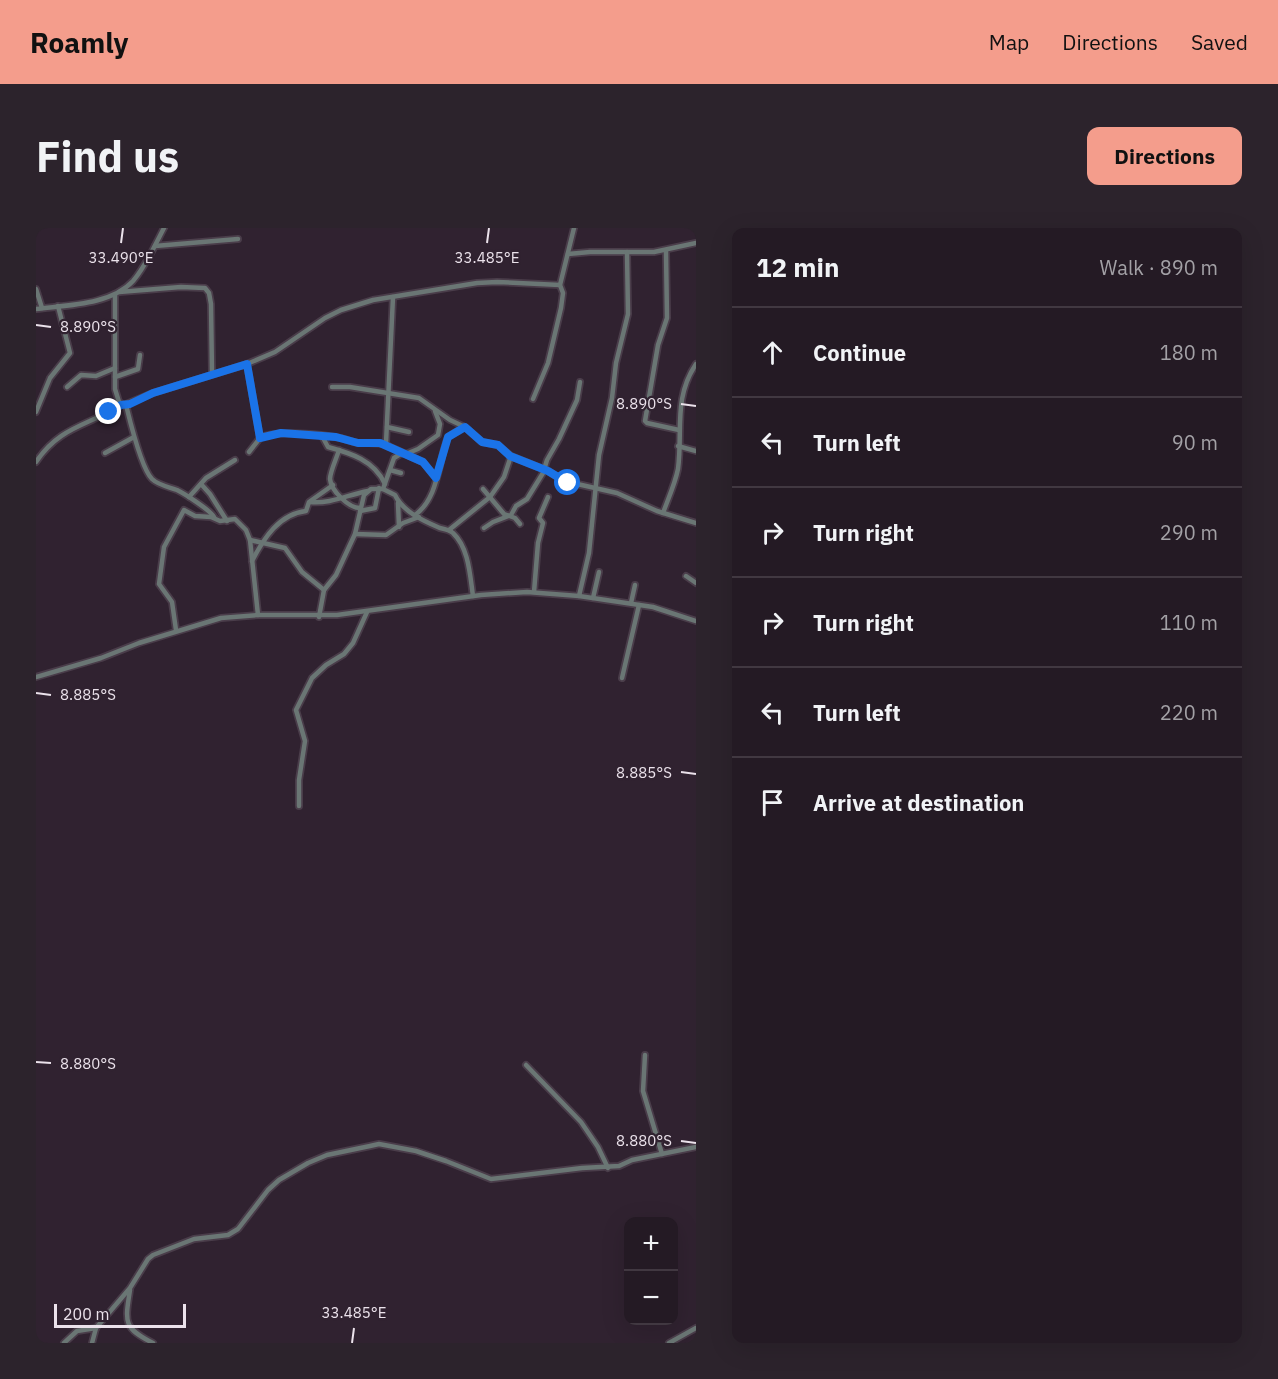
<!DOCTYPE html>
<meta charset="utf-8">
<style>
:root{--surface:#241a24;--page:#2c232c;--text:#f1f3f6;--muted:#a3a1a6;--line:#413841;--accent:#f49d8c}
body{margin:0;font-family:"IBM Plex Sans",sans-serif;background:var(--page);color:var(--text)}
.controls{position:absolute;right:18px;bottom:18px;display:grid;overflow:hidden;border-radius:12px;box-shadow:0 6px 24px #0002}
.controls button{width:54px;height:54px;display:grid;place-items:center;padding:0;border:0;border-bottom:2px solid var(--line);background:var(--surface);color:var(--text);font:30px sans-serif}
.scale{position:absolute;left:18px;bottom:15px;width:132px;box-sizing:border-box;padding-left:6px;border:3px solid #ebe2eb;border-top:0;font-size:16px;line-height:21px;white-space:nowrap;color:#ebe2eb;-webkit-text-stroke:4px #302230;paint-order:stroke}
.stop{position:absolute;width:18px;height:18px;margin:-14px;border:4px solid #1a73e8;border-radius:50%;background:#fff}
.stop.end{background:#1a73e8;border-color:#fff;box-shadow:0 2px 6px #0008}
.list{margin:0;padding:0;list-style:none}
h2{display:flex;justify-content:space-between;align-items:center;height:78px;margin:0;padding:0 24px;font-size:26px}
h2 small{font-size:20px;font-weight:400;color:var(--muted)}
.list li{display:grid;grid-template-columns:39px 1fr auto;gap:18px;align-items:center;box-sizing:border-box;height:90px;padding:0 24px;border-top:2px solid var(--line)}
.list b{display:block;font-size:22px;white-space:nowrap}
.list em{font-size:20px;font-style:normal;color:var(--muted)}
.icon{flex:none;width:33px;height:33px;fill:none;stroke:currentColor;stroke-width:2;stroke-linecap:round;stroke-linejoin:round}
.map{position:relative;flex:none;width:660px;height:1115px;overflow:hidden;border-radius:12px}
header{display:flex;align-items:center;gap:36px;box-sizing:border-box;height:84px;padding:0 30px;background:var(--accent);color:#111}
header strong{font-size:28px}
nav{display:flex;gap:33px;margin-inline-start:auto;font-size:21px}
.intro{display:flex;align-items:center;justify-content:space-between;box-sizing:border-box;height:144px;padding:0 36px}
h1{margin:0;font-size:42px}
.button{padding:15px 27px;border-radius:12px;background:var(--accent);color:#111;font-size:21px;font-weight:700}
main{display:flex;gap:36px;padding:0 36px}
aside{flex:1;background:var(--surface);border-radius:12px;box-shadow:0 6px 24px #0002}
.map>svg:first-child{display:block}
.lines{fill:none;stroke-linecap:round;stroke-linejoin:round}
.minor-casing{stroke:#4a3d4a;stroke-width:8}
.minor{stroke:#6a7674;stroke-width:4.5}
.route{stroke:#1a73e8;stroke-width:8}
.ticks{fill:none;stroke:#ebe2eb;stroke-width:2}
.ticks-label{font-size:15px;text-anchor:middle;fill:#ebe2eb;stroke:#302230;stroke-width:4.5;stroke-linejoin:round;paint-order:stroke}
</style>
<header>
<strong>Roamly</strong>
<nav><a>Map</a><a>Directions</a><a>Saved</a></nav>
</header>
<div class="intro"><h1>Find us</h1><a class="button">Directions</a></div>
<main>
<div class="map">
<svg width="660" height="1115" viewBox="0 0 660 1115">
<rect width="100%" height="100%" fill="#302230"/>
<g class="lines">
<!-- minor casing -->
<g class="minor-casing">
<g id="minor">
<path d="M119,18L202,11"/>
<path d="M630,23L631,90L622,117L609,193L611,195L643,202"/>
<path d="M532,26L554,24H618L660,15"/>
<path d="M0,61L6,80"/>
<path d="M83,64L145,59L169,60L173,65L175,76L176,146"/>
<path d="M79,67V161L83,174L88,177L117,165L211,136L239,124L289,90L305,82L337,72L441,55L461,54L524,57"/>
<path d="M357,69L350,215L352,218L387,234L400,250"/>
<path d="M0,81C31,77 75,77 97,53C110,38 119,17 128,0"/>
<path d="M211,136L224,210L213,224"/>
<path d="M79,149L102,141L104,127"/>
<path d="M31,159L45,147L60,148L79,140"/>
<path d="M296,159H314L383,170L414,192L429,199L446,214L462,217L475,228L512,243L528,253L581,265L621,283L660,295"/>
<path d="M497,171L512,135L525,80L527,65L524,57L538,0"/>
<path d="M90,177C94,193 105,240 116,251C122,257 133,259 141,262C149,266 174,282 178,289"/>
<path d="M0,184L14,150L34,125L22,78"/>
<path d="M351,199L373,204"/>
<path d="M286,208L292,219C314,225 338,232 349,256"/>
<path d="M224,210C239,202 286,206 304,210C310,211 316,214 322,215C333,215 341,214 351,217"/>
<path d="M642,218L660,223"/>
<path d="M303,222C301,229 294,244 294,251C295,263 313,280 324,280"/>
<path d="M69,225L98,209"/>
<path d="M370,226L382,221L402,207L404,196L399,183"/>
<path d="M0,234C24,198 52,198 85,177"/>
<path d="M354,242L365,245"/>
<path d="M165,256L174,266L191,293"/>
<path d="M347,261L359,267C367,284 388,293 404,300C409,301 414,302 417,305C433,320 434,348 437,368"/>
<path d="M447,261L468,286L479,290L484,296"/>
<path d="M153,269L170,250L199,232"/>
<path d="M274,274C295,276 311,267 332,263"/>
<path d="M362,275L363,299"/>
<path d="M324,283L339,280L343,260"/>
<path d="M627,285C632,271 639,256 642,241C647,204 637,170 660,136"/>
<path d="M379,287C403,270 402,233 412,209L428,199"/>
<path d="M448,300L457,294L475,287L480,278L491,271L507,245L511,232L523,211L541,172L544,154"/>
<path d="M413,302L454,269L468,249L475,228"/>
<path d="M319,306L350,307L367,295L383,289"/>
<path d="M214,312L249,320L266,344L288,362"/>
<path d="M216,333C228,310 243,286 270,283L273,274L297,257"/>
<path d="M650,348L660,355"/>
<path d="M498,364L502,315L507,295L503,290L512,269"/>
<path d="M543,368L553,325L563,227L576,170L580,135L592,86L591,24"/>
<path d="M557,370L563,344"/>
<path d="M595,375L599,357"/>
<path d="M283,389L288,362L300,347L319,306L328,267L335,261H347L358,230L366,225"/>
<path d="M140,402L136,374L123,356L128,319L148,282L159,288L175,289L184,293L199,291L210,302L214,312L222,387"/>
<path d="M0,449L65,430L103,415L185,390L222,387H301L445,367L491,364L543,368L617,379L660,393"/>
<path d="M586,450L603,377"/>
<path d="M263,578V552L269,513L260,482L276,450L290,437L308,426L317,415L331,384"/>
<path d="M609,827L607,863L626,926"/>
<path d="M490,837L545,894L562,919L572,940"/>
<path d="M94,1062C89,1094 87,1100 117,1115"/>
<path d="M28,1115L41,1103L60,1100"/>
<path d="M56,1115L60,1100L94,1060L112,1031L117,1027L158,1011L192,1007L202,1001L232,962L243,952L272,935L291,927L334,918L343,916L380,923L410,933L455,951L546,940L583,938L596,932L660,919"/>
<path d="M633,1115L660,1100"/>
</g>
</g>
<!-- minor -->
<use href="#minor" class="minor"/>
</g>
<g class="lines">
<!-- route -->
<path class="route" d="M73,184L85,177L94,176L117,165L211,136L224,210L245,205L300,209L322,215H344L387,234L400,250L412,209L429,199L446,214L462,217L474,228L512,243L532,255"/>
</g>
<!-- ticks -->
<path class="ticks" d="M85,15L87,0M451,15L453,0M0,97L15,99M645,176L660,178M0,465L15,467M645,544L660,546M0,834L15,835M645,913L660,915M316,1115L318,1100"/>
<g class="ticks-label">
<text x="85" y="35">33.490°E</text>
<text x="451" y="35">33.485°E</text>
<text x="52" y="104">8.890°S</text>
<text x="608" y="181">8.890°S</text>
<text x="52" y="472">8.885°S</text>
<text x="608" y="550">8.885°S</text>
<text x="52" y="841">8.880°S</text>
<text x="608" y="918">8.880°S</text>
<text x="318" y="1090">33.485°E</text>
</g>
</svg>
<div class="controls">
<button>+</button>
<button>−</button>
</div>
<div class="scale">200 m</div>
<div class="stop" style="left:532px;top:255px"></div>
<div class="stop end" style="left:73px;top:184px"></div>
</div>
<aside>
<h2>12 min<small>Walk · 890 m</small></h2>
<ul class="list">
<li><svg class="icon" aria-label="ahead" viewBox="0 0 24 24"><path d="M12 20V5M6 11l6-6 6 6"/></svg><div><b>Continue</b></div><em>180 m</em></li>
<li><svg class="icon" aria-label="left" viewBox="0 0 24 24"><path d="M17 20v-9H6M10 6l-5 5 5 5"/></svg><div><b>Turn left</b></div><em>90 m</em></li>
<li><svg class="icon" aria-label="right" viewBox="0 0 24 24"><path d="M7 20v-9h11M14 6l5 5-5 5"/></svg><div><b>Turn right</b></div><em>290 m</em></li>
<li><svg class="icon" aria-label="right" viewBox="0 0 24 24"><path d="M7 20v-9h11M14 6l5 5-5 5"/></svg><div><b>Turn right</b></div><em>110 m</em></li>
<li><svg class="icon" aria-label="left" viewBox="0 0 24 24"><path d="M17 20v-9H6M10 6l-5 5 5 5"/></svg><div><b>Turn left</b></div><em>220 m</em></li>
<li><svg class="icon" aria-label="arrive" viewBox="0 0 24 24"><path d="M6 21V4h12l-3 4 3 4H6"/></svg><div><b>Arrive at destination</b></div></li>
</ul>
</aside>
</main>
